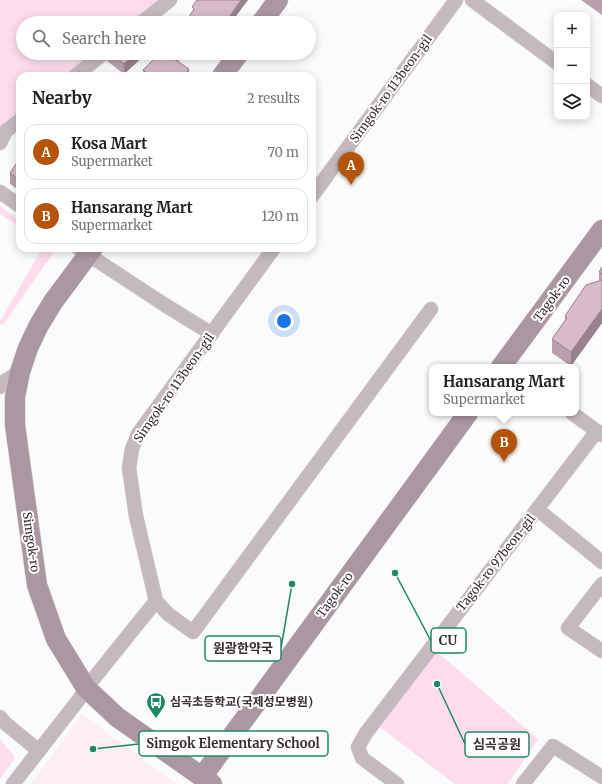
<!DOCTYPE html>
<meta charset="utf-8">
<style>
:root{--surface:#fff;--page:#f2f2f2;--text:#222;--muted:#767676;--line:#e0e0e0;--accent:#b45309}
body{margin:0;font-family:Merriweather,"Noto Sans KR",serif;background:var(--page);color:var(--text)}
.controls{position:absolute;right:12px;top:12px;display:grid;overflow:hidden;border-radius:8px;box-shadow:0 2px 10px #0003}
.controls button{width:36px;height:36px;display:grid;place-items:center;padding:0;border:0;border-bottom:1px solid var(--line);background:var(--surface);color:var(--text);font:20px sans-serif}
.you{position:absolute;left:284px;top:321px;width:14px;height:14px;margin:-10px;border:3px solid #fff;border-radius:50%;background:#1a73e8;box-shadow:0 0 0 6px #1a73e833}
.badge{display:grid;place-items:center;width:26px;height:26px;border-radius:50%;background:var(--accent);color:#fff;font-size:13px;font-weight:700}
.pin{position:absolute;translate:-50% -33px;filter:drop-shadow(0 1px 2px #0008)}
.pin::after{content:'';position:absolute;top:21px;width:14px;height:12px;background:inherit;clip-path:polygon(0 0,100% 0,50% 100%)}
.popup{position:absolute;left:429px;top:364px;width:150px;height:52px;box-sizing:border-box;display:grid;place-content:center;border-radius:8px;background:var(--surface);filter:drop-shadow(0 1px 3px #0005);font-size:13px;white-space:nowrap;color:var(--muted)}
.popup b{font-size:15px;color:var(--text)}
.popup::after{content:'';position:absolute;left:50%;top:100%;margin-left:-8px;border:8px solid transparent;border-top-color:var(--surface)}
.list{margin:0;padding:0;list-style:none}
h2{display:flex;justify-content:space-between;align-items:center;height:52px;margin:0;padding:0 16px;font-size:17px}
h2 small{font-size:13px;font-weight:400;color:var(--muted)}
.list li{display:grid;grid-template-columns:26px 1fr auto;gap:12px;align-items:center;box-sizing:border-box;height:56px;margin:0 8px 8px;padding:0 8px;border:1px solid var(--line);border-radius:12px}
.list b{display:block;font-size:15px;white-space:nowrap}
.list p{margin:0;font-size:13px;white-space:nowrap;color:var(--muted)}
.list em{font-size:13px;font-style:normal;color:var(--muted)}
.icon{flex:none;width:22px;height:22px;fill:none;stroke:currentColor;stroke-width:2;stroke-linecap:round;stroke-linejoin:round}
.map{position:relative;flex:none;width:602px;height:784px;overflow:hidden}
.search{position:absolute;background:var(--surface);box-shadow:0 2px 10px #0003;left:16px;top:16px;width:300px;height:44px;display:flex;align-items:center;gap:10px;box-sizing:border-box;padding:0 14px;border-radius:22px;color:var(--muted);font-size:15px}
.panel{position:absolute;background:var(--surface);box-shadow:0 2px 10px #0003;left:16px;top:72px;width:300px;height:180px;border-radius:12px}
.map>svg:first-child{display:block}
.built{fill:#fdedf5}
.green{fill:#fedced}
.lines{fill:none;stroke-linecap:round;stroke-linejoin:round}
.street-casing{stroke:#d8d6d7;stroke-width:15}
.secondary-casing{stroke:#d8d6d7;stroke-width:21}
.street{stroke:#c5b8be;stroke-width:14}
.secondary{stroke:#ab97a1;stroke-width:20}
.wall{fill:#baa0ae}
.shaded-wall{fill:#97828d}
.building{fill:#d8baca;stroke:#97828d}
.labels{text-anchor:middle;stroke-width:4;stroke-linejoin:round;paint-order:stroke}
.street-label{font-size:12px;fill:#3a2e35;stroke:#fff}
.poi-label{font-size:12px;font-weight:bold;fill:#3a2e35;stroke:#fff;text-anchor:start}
.leader{fill:none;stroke:#1f8966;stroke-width:1.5}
.callout-dot{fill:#1f8966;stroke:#fff;stroke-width:1.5}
.callout{fill:#fff;stroke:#1f8966;stroke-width:1.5}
.callout-label{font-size:13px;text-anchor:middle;font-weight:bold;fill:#3a2e35}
</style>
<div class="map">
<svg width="602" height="784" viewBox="0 0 602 784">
<rect width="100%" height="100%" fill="#fbfbfb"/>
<!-- built -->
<path class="built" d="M82,714L176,784H31Z"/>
<!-- green -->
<g class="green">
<path d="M0,0H161L133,23H23V53H95L66,76H20V113L0,129Z"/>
<path d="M0,206L20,221V227L0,214Z"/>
<path d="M41,248H54L56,249L3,325L0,324V321L42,249Z"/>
<path d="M429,645L538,739L508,784H455L373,722Z"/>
<path d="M0,739L14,756V760L0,779Z"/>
</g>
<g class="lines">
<!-- street casing -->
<g class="street-casing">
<g id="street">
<path d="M472,0L557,63"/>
<path d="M141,23L170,0"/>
<path d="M75,76L104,53"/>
<path d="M587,85L602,96"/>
<path d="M0,143L6,131L20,120"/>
<path d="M0,192L20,206"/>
<path d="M312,196L456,0"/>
<path d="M78,248L165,305L212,334"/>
<path d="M274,248L138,434L132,449L129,468L136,516L156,601L168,614L193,632L431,309"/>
<path d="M0,387L5,381L20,372"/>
<path d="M572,413L602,435"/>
<path d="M537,509L602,562"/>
<path d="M602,584L568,628L602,651"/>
<path d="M0,717L5,723L39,751"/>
<path d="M13,784L80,698L86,688L156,601"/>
<path d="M397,784L362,758L358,747L366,733L597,431"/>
<path d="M523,784L553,746L602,777"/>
</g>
</g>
<!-- secondary casing -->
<g class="secondary-casing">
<g id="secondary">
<path d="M261,23L278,0"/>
<path d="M222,76L239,53"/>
<path d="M93,248L53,302L39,325L28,348L20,372L15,397V425L37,585L56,639L86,688L117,717L212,784"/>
<path d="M501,367L602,230"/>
<path d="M202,777L468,413"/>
</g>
</g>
<!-- street -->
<use href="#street" class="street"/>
<!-- secondary -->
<use href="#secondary" class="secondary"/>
</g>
<!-- wall -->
<g class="wall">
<path d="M581,0H602V15Z"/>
<path d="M107,53H147L124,74L107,61Z"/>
<path d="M152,53H184L178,61L189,76H143V70L156,57Z"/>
<path d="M193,53H205L201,59Z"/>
<path d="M20,162V191L10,184V173Z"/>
<path d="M602,267V323L571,366L552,353V339L565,320V316L599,281V272Z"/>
</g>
<!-- shaded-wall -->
<g class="shaded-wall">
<path d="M241,0H248L231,23H225Z"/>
<path d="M137,53H147L124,74V64Z"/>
<path d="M177,53H184L173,67V58Z"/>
<path d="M201,53H205L201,59Z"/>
<path d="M189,69V76H184Z"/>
<path d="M602,309V323L571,366V352Z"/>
</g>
<!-- building -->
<g class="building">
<path d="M197,0H241L225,23H185L194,9L192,7Z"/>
<path d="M146,21L150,23H145Z"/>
<path d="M108,53H137L124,64Z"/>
<path d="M160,53H177L173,58L189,69L184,76H151L143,70Z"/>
<path d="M80,72L83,76H71L74,73Z"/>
<path d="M18,161L20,162V180L10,173Z"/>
<path d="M602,267V274L599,272Z"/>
<path d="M602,280V309L571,352L552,339L567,318L565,316L586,285Z"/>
</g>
<!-- icons -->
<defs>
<g id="bus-pin" transform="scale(1)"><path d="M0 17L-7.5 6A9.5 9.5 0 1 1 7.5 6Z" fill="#1f8966" stroke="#fff"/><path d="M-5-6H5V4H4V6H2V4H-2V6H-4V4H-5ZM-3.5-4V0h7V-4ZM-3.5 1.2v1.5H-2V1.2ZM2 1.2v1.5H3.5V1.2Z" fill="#fff"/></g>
</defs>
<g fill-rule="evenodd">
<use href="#bus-pin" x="156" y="702"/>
</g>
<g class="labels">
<!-- street labels -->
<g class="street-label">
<text transform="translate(391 89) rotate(-54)" y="4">Simgok-ro 113beon-gil</text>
<text transform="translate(552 299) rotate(-54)" y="4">Tagok-ro</text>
<text transform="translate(174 388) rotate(-55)" y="4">Simgok-ro 113beon-gil</text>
<text transform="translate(31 542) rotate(82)" y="4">Simgok-ro</text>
<text transform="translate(496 563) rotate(-52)" y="4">Tagok-ro 97beon-gil</text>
<text transform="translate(335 595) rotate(-54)" y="4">Tagok-ro</text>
</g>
<!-- poi labels -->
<g class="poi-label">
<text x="170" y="706">심곡초등학교(국제성모병원)</text>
</g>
</g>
<!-- callouts -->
<path class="leader" d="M395 573L431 641M292 584L281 648M93 749L139 744M437 684L465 744"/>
<g class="callout-dot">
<circle cx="395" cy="573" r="4"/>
<circle cx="292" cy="584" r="4"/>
<circle cx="93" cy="749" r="4"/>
<circle cx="437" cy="684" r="4"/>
</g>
<g class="callout">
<rect x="431" y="628" width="35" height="25" rx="4"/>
<rect x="205" y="636" width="76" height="25" rx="4"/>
<rect x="139" y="731" width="189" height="25" rx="4"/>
<rect x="465" y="732" width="64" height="25" rx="4"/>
</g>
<g class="callout-label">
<text x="448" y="645">CU</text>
<text x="243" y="653">원광한약국</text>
<text x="233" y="748">Simgok Elementary School</text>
<text x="497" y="749">심곡공원</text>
</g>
</svg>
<div class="controls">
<button>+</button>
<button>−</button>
<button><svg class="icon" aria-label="layers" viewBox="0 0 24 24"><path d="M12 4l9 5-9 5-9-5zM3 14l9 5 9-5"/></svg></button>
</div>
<div class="you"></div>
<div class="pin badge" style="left:351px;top:185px">A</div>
<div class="pin badge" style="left:504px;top:462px">B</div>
<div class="popup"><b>Hansarang Mart</b>Supermarket</div>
<div class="search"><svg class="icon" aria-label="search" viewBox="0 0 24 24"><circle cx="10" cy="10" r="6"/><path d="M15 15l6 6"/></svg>Search here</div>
<section class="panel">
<h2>Nearby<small>2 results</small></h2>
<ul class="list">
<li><span class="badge">A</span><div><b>Kosa Mart</b><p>Supermarket</p></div><em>70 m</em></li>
<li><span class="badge">B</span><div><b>Hansarang Mart</b><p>Supermarket</p></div><em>120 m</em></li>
</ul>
</section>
</div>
